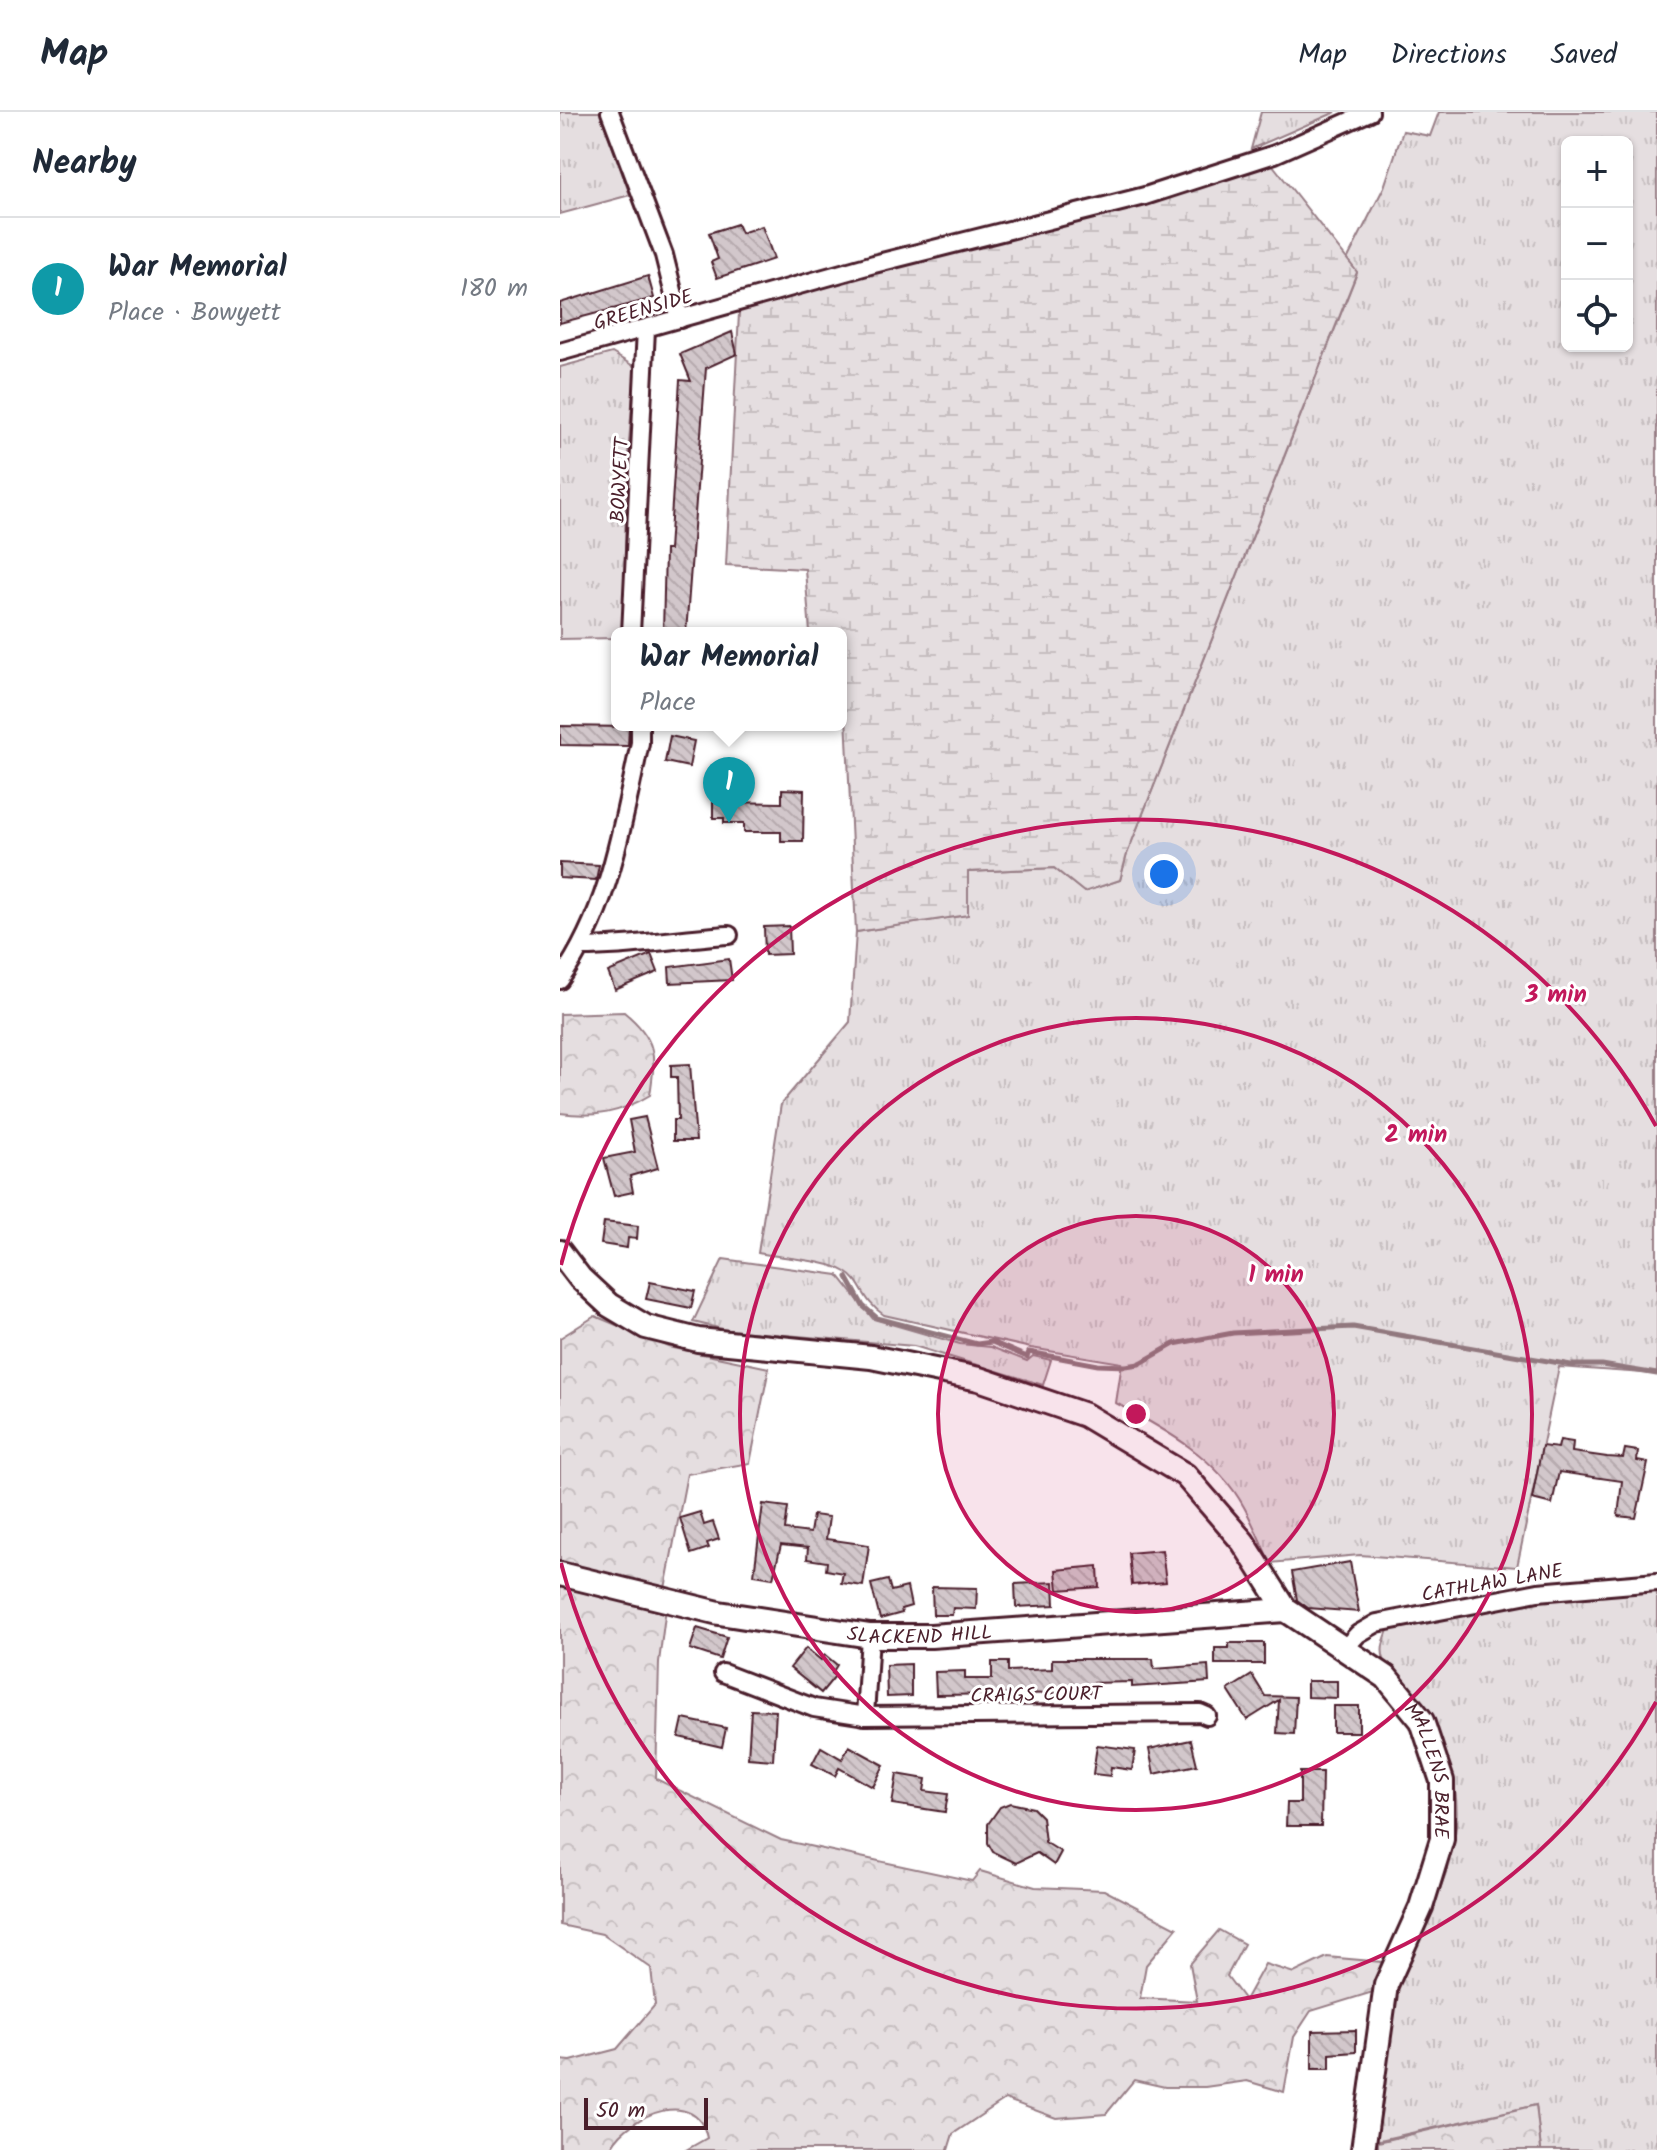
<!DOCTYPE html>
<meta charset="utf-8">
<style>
:root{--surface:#fff;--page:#f6f6f7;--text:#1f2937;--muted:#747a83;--line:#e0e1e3;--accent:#c8321e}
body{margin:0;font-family:Kalam,sans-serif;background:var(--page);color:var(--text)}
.controls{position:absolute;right:24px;top:24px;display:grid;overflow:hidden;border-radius:12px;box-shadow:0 2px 6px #0004}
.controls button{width:72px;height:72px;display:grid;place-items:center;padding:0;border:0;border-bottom:2px solid var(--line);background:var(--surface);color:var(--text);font:40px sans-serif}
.scale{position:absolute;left:24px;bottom:20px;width:124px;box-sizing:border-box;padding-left:8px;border:4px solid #4a1f2b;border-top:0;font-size:22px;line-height:28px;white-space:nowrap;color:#4a1f2b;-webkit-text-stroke:6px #fff;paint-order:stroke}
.you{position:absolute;left:604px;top:762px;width:28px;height:28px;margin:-20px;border:6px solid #fff;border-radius:50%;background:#1a73e8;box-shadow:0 0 0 12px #1a73e833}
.badge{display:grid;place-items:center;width:52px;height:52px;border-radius:50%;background:var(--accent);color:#fff;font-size:26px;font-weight:700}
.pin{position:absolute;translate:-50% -66px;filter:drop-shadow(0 2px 4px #0008)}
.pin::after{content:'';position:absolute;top:42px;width:28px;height:24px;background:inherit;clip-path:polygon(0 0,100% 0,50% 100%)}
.popup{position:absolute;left:51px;top:515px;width:236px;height:104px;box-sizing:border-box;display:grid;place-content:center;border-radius:12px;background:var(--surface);filter:drop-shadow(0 2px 6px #0005);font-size:26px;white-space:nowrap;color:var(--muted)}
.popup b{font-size:30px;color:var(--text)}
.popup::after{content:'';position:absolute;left:50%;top:100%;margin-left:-16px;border:16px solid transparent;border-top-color:var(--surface)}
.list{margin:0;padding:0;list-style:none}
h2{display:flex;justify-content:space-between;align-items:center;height:104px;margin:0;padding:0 32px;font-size:34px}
h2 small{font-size:26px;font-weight:400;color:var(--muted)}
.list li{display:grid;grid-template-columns:52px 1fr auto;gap:24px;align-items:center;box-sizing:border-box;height:144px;padding:0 32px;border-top:2px solid var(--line)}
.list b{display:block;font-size:30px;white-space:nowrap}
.list p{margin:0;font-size:26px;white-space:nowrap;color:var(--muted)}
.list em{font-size:26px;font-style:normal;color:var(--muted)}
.icon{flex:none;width:44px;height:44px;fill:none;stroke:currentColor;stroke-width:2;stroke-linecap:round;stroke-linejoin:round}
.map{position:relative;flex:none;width:1097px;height:2038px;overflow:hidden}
header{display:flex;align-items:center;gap:48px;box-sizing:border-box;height:112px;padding:0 40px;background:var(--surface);border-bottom:2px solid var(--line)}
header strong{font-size:38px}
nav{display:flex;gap:44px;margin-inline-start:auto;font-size:28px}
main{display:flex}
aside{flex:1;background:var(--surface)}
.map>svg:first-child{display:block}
.grass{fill:url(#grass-tufts);stroke:#987e86;stroke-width:2;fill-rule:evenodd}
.forest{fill:url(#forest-crowns);stroke:#987e86;stroke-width:2}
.wetland{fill:url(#wetland-marsh);stroke:#987e86;stroke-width:2}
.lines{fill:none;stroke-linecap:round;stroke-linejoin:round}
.stream{stroke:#91787e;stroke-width:5}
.building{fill:url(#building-back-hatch);stroke:#4a1f2b;stroke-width:2}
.minor-casing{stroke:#4a1f2b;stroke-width:22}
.major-casing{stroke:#4a1f2b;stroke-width:28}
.minor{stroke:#fff;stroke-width:16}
.major{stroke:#fff;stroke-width:22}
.ring{fill:none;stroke:#c2185b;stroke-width:4}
.labels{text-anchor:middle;stroke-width:6;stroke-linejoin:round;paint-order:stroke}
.street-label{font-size:20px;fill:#4a1f2b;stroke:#fff}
.centre{fill:#c2185b;stroke:#fff;stroke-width:4}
.ring-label{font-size:24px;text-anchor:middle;font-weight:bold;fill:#c2185b;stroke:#fff;stroke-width:6;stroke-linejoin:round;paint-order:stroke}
</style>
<header>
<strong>Map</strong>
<nav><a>Map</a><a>Directions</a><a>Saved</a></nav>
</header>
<main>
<aside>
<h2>Nearby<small></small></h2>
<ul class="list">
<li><span class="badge" style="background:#0f9aa8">1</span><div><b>War Memorial</b><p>Place · Bowyett</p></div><em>180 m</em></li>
</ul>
</aside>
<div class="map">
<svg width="1097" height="2038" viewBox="0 0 1097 2038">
<defs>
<pattern id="grass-tufts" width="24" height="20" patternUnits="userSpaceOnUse" patternTransform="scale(2)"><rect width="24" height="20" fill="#e5dee0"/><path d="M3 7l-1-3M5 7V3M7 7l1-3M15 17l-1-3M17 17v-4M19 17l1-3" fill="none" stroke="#c6bec0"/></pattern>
<pattern id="forest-crowns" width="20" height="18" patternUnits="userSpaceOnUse" patternTransform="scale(2)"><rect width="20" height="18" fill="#e5dee0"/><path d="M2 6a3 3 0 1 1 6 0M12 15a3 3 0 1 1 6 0" fill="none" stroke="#c6bec0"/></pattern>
<pattern id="wetland-marsh" width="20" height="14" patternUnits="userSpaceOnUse" patternTransform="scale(2)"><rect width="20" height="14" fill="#e5dee0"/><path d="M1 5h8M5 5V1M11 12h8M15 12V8" fill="none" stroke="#c6bec0"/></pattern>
<pattern id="building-back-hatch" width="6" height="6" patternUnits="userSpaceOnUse" patternTransform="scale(2)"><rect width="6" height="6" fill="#d2c7cb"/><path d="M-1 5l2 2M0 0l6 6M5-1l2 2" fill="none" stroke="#b6aaae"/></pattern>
</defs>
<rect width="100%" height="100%" fill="#fff"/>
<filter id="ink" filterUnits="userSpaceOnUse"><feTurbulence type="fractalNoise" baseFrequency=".0125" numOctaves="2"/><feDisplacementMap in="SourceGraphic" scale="16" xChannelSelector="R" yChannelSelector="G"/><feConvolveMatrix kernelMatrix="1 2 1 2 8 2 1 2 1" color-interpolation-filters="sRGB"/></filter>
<g filter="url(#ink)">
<!-- grass -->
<g class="grass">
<path d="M0,0H40L70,83L0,102Z"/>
<path d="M701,0H776L691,37Z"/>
<path d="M879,0H1097V1262L999,1255L957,1455L800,1443L710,1451C702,1433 694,1413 684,1395C657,1345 604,1317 556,1291L562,1251L471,1236L324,1203C302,1189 302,1169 286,1160C267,1148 222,1146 198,1141L221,992L290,910L296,820L408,803V760L494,756L524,780L560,768L567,742L797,161L787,148L824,75L843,19L870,24ZM1007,30H1067V234H1007Z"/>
<path d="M52,241L75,255L66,368L64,521H57V526L0,527V255Z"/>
<path d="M163,1147L278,1163L313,1207L400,1232L431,1235L467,1249L473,1244L491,1248L483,1273L354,1234L167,1218L133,1210Z"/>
<path d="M1097,1476V2038H981L976,1993L811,2030C817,1977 821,1925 839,1874C861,1810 906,1749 895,1678C891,1650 878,1617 862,1594C851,1579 829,1565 824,1547C820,1536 825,1527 828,1518L950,1492Z"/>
</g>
<!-- forest -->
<g class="forest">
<path d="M64,900C97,927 96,943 90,983C61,1001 34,1006 0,1001V902Z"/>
<path d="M35,1204L109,1235L209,1256L190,1351L127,1362L103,1487L106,1495L99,1550L96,1667L221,1728L412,1769L420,1759L475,1775L544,1778L617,1816L586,1853L580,1886L637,1889L630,1852L659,1818L684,1832L667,1864L685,1888L705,1852L734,1861L767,1845L822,1850L813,1880L751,1899L734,1925L724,1980L687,1969L645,1975H605L574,1968L546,2002L496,2006L445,1987L393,2022L388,2038H126L147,2026C137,1975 70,2002 52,2034L55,2038H0V1948L11,1949L57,1937L95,1893L91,1856L42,1822L0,1813V1226Z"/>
<path d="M976,1993L981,2038H818V2030Z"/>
</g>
<!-- wetland -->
<path class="wetland" d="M712,52L797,160L567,742L560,768L524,780L494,756L408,760V803L296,820L286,604H281V521H250L245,457L166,453L179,201L189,191Z"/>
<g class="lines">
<!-- stream -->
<path class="stream" d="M287,1165L303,1194L317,1206L417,1232L432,1230L467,1245L469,1240L538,1253L566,1254L579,1252L614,1232L673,1221L793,1215L1011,1253H1042L1097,1262"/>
</g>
<!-- building -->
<g class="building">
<path d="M177,112L181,121L202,114L214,147L157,166L151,150L158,147L149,121Z"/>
<path d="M88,164L94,186L0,211V191Z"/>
<path d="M172,220L177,242L146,256L126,521H103L105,438H109L120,268L131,269L120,242Z"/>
<path d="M0,614L69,615L68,634L0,633Z"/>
<path d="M110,624L134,629L129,655L105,650Z"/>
<path d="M222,677L244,678L243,729H221V720H184V711H164V706H153V690L222,691Z"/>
<path d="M0,751L39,753L36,768L0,766Z"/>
<path d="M229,814L230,842L205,843L204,815Z"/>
<path d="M91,842L98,860L55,878L48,860Z"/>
<path d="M169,847L172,868L110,871L109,855Z"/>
<path d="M130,952L136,1029H113V1008H118L117,965H111V953Z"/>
<path d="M85,1005L98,1056L70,1064L73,1080L54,1084L44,1046L75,1040L69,1008Z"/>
<path d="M44,1110L78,1114L77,1127L68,1126L67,1136L41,1132Z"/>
<path d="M90,1170L135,1179L131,1196L86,1187Z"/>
<path d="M1000,1328L1013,1330L1012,1340L1047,1345L1063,1346L1065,1337L1078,1339L1077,1349L1088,1351L1076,1406L1058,1404L1062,1369L999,1360L992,1392L972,1387L982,1334L998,1336Z"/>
<path d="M203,1392L228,1395L225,1418L250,1421L253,1403L269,1405L266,1427L309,1433L303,1474L281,1471L283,1461L266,1458L267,1450L247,1447L248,1436L221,1433L213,1466L194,1463Z"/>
<path d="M140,1400L144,1413L153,1410L159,1427L147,1431L149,1436L131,1442L120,1406Z"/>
<path d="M602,1438L606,1470L572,1473L569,1441Z"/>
<path d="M790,1450L799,1500L748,1496L737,1488L732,1460Z"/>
<path d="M538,1454L539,1475L498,1478L496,1458Z"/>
<path d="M328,1468L331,1479L347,1475L351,1494L341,1497L342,1501L320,1507L311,1472Z"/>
<path d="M494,1470L495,1493L456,1495L455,1472Z"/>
<path d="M372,1475L417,1476L416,1497L393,1496L392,1503H373Z"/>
<path d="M137,1516L167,1525L160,1547L130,1537Z"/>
<path d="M669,1531H704V1552H655V1536H669Z"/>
<path d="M246,1536L261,1548L265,1543L277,1553L272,1561L275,1564L261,1581L230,1556Z"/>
<path d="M492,1547H593L594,1557L648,1553L649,1570L572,1575V1570L531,1571V1581L376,1583L375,1560L405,1559V1567H432V1550H448V1559L492,1557Z"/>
<path d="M351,1552V1584L327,1585L326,1553Z"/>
<path d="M692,1563L705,1584L736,1585L734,1622L717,1621L719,1588L687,1608L668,1578Z"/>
<path d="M747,1569H777V1586L747,1585Z"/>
<rect x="773" y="1594" width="26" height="26"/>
<path d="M191,1598L216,1599L213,1648L188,1646Z"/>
<path d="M123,1607L166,1616L162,1635L119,1625Z"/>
<path d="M631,1628L637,1653L594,1662L589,1637Z"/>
<path d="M537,1633L575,1638L572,1658L551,1655L550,1664L533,1662Z"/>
<path d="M289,1634L324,1653L313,1675L279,1656L275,1664L252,1652L261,1635L282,1647Z"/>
<path d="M740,1660H762L761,1714H726L727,1691H740Z"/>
<path d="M337,1662L366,1667L364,1679L388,1682L385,1700L332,1692Z"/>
<path d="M450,1691L473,1696L482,1705L485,1730L501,1740L494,1753L477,1741L456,1751L433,1740L428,1731V1712L440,1695Z"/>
<path d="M796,1918V1940L770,1942V1957H752V1919Z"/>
</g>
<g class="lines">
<!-- minor casing -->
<g class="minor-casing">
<g id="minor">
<path d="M50,0L104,143L120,207"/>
<path d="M0,240L314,152L585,84L715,42L810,0"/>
<path d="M71,521L86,217"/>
<path d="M23,835C72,835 120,826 169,823"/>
<path d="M0,868C50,797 62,714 80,631V613"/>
<path d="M784,1537L798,1522L817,1511L978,1480L1097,1470"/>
<path d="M163,1561L254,1596L305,1604L640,1601L647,1604"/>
<path d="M305,1604L310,1524"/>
</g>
</g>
<!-- major casing -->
<g class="major-casing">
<g id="major">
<path id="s1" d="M0,1140L20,1166L49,1193L86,1215L138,1228L311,1245L419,1267L525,1303L625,1363L683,1430L726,1498L826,1565L862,1609L882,1669V1727L861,1795L826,1873L803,2038"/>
<path id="s2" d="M0,1462L159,1501L310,1524H371L726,1498"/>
</g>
</g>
<!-- minor -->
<use href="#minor" class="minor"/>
<!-- major -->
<use href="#major" class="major"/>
</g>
</g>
<!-- distance rings -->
<circle cx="576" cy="1302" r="198" fill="#c2185b" fill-opacity=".12"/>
<g class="ring">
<circle cx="576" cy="1302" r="198"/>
<circle cx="576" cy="1302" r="396"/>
<path d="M1096 1590A594 594 0 0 1 1 1451M1 1153A594 594 0 0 1 1096 1014"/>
</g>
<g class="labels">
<!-- street labels -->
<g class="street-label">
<text transform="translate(83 197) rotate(-16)" y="7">GREENSIDE</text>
<text transform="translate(59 368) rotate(-87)" y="7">BOWYETT</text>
<text transform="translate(932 1470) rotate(-10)" y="7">CATHLAW LANE</text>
<text dy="7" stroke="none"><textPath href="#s2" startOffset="366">SLACKEND HILL</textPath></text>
<text transform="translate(476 1582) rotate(-1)" y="7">CRAIGS COURT</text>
<text dy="7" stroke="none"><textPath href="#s1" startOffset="1078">MALLENS BRAE</textPath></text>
</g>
</g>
<circle cx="576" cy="1302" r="12" class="centre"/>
<g class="ring-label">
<text x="996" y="890">3 min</text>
<text x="856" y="1030">2 min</text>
<text x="716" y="1170">1 min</text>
</g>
</svg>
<div class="controls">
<button>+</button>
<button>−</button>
<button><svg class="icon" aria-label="locate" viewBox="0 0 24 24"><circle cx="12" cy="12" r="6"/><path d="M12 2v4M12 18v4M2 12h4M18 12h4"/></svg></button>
</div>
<div class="scale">50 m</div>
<div class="you"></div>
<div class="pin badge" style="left:169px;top:711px;background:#0f9aa8">1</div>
<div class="popup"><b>War Memorial</b>Place</div>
</div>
</main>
